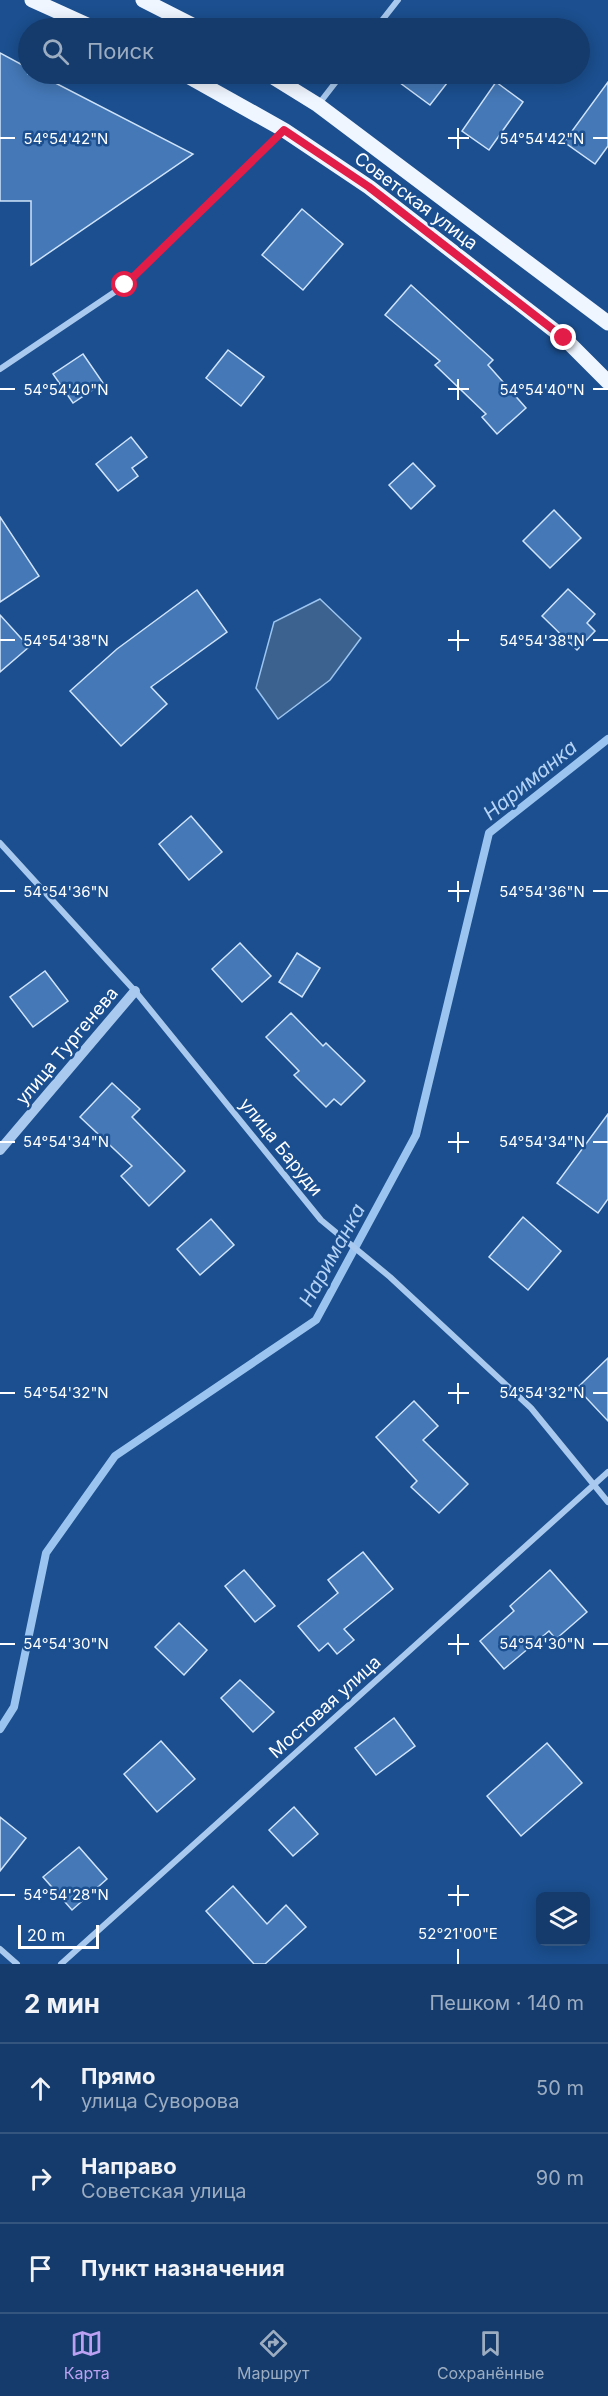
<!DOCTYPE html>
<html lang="ru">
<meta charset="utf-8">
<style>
:root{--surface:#143b6b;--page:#1d4271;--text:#f1f3f6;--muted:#9dadc1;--line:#33557e;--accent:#bca0f2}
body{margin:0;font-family:Inter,sans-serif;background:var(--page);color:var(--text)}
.controls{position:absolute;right:18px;bottom:18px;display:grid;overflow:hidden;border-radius:9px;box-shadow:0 3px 15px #0003}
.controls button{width:54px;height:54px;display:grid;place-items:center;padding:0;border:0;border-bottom:2px solid var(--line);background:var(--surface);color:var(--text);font:30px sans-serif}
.scale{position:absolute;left:18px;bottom:15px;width:81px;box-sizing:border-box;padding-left:6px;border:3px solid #fff;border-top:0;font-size:16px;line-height:21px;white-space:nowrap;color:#fff;-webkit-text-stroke:4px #1b4f8f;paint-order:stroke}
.stop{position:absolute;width:18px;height:18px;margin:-14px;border:4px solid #e11d48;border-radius:50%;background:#fff}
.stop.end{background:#e11d48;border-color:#fff;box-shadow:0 2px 6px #0008}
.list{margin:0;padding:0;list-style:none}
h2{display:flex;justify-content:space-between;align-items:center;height:78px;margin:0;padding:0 24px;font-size:26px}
h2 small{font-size:20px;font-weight:400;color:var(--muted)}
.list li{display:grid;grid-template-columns:39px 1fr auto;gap:18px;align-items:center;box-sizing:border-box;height:90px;padding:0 24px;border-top:2px solid var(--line)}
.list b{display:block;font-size:22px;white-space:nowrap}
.list p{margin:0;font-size:20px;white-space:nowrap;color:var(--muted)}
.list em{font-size:20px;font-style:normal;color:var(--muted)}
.icon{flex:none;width:33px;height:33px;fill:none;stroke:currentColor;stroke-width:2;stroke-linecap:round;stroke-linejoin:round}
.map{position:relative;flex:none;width:608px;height:1964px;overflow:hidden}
.search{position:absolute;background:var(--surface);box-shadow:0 3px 15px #0003;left:18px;right:18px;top:18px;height:66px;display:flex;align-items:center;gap:15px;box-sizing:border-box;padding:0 21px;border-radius:33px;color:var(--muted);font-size:22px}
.sheet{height:348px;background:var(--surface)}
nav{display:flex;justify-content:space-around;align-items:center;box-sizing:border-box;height:84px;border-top:2px solid var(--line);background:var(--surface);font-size:16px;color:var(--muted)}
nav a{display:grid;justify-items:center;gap:3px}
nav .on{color:var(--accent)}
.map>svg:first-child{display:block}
.water{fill:#3c6290;stroke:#9cc4f0;stroke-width:1.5}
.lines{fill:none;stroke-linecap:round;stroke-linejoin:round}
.stream{stroke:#9cc4f0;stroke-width:8}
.building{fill:#4478b7;stroke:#cfe3fa;stroke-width:1.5}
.minor{stroke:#a9c9ee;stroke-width:6}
.tertiary{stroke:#a9c9ee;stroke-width:10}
.primary{stroke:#f0f6ff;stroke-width:15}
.route{stroke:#e11d48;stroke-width:8}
.ticks{fill:none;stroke:#fff;stroke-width:2}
.labels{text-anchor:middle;stroke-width:5;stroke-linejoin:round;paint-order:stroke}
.street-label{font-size:18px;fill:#fff;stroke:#1b4f8f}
.water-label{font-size:20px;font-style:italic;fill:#b5d3f5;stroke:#1b4f8f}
.ticks-label{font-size:15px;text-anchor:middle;fill:#fff;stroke:#1b4f8f;stroke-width:5;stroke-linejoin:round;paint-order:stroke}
</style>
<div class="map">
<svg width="608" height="1964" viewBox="0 0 608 1964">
<rect width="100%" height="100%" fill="#1b4f8f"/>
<!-- water -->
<path class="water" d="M320,599L361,638L330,680L278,719L256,688L274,622Z"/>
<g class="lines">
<!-- stream -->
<path class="stream" d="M0,1729L14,1707L46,1553L115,1456L316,1320L416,1135L489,833L608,739"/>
</g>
<!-- building -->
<g class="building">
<path d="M0,53L28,68V74H38L193,154L31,265V201H0Z"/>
<path d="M388,74H454L430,105Z"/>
<path d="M496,82L523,102L489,150L462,131Z"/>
<path d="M608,82V146L595,164L564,142Z"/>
<path d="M302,209L343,244L303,290L262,255Z"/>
<path d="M411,285L493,360L488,365L526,408L497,434L482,417L486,414L435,365L440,361L385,315Z"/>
<path d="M228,350L264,377L241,406L206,378Z"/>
<path d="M83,354L103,383L73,403L53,374Z"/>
<path d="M131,437L147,457L132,468L138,476L118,491L96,464Z"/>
<path d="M413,463L435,486L411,509L389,485Z"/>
<path d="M554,510L581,538L550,568L523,541Z"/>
<path d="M0,517L39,576L0,602Z"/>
<path d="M568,589L595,614L587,623L595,631L577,650L542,616Z"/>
<path d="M197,590L227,632L151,687L167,704L121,746L70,691L117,649Z"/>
<path d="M0,615L29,647L0,672Z"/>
<path d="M191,816L222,852L189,880L159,844Z"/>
<path d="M240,943L271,976L242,1002L212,969Z"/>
<path d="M297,953L320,968L302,997L279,982Z"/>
<path d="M45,971L68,1001L33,1027L10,997Z"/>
<path d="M291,1013L323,1046L326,1043L365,1081L341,1105L334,1099L326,1107L294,1075L299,1071L266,1037Z"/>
<path d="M112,1083L140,1109L132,1117L185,1171L149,1206L121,1176L132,1166L80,1117Z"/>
<path d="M608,1114V1199L598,1213L557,1183Z"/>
<path d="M523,1217L561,1251L528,1290L489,1257Z"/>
<path d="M211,1219L234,1245L200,1275L177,1249Z"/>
<path d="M608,1358V1421L577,1388Z"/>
<path d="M414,1401L438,1426L423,1440L468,1484L439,1513L411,1487L417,1481L376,1437Z"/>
<path d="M363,1552L393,1589L344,1629L354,1640L337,1654L328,1643L319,1651L298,1626L338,1593L328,1580Z"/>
<path d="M244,1570L275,1606L255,1622L225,1586Z"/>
<path d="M550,1570L587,1612L556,1639L549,1631L504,1669L480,1641L514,1611L510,1606Z"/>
<path d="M179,1623L207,1650L184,1675L155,1647Z"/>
<path d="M240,1680L274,1712L253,1732L221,1698Z"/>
<path d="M394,1718L415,1746L376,1775L355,1748Z"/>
<path d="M161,1741L195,1779L157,1812L124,1774Z"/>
<path d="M547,1743L582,1783L521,1836L487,1796Z"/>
<path d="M294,1807L318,1834L293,1856L269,1830Z"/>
<path d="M0,1817L26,1838L0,1871Z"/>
<path d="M79,1847L107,1879L72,1910L43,1877Z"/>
<path d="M233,1886L267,1924L286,1905L306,1927L265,1964H254L206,1911Z"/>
</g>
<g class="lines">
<!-- minor -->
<g class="minor">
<path d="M376,28L398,0"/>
<path d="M318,105L342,74"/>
<path d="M0,369L125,285L283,131"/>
<path d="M0,843L135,991L321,1220L390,1277L531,1408L608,1502"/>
<path d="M0,1949L17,1964"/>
<path d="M61,1964L608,1472"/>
</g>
<!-- tertiary -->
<path class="tertiary" d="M0,1150L135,991"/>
<!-- primary -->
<g class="primary">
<path d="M32,0L94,28"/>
<path d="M143,0L198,28"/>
<path d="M184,74L284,130L369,187L564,338L608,382"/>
<path d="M268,74L318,105L608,323"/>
</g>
</g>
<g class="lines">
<!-- route -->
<path class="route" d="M125,285L284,130L369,187L564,338"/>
</g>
<!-- ticks -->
<path class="ticks" d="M458,128V149M0,138H15M448,138H469M593,138H608M458,379V400M0,389H15M448,389H469M593,389H608M458,630V651M0,640H15M448,640H469M593,640H608M458,881V902M0,891H15M448,891H469M593,891H608M458,1132V1153M0,1142H15M448,1142H469M593,1142H608M458,1383V1404M0,1393H15M448,1393H469M593,1393H608M458,1634V1655M0,1644H15M448,1644H469M593,1644H608M458,1885V1906M0,1895H15M448,1895H469M458,1949V1964"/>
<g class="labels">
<!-- street labels -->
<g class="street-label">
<text transform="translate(416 201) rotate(37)" y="6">Советская улица</text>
<text transform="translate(67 1046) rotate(-50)" y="6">улица Тургенева</text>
<text transform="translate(281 1147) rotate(51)" y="6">улица Баруди</text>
<text transform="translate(325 1707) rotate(-42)" y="6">Мостовая улица</text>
</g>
<!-- water labels -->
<g class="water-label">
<text transform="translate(530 780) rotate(-39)" y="7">Нариманка</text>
<text transform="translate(332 1255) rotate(-61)" y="7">Нариманка</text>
</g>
</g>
<g class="ticks-label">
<text x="66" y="144">54°54'42"N</text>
<text x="542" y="144">54°54'42"N</text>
<text x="66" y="395">54°54'40"N</text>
<text x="542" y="395">54°54'40"N</text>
<text x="66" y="646">54°54'38"N</text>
<text x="542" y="646">54°54'38"N</text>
<text x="66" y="897">54°54'36"N</text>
<text x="542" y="897">54°54'36"N</text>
<text x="66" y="1147">54°54'34"N</text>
<text x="542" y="1147">54°54'34"N</text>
<text x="66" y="1398">54°54'32"N</text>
<text x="542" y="1398">54°54'32"N</text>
<text x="66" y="1649">54°54'30"N</text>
<text x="542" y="1649">54°54'30"N</text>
<text x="66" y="1900">54°54'28"N</text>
<text x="458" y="1939">52°21'00"E</text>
</g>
</svg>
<div class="controls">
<button><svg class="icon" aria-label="layers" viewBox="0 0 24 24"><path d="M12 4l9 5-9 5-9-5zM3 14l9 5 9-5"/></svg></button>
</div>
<div class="scale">20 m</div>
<div class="stop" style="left:125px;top:285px"></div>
<div class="stop end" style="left:564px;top:338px"></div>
<div class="search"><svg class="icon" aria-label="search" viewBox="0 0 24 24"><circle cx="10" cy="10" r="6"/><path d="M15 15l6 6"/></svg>Поиск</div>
</div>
<section class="sheet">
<h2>2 мин<small>Пешком · 140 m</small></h2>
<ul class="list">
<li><svg class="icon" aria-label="ahead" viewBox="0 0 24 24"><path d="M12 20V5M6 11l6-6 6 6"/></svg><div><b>Прямо</b><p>улица Суворова</p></div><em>50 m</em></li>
<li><svg class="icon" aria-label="right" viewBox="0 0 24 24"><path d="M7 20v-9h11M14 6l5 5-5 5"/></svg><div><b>Направо</b><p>Советская улица</p></div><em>90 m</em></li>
<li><svg class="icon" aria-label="arrive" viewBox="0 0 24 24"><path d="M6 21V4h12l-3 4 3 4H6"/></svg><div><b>Пункт назначения</b></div></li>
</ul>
</section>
<nav>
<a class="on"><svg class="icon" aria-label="map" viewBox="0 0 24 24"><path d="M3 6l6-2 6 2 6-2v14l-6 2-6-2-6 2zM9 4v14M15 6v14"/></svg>Карта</a>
<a><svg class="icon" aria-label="directions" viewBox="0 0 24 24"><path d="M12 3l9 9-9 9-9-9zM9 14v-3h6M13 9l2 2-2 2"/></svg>Маршрут</a>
<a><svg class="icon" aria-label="saved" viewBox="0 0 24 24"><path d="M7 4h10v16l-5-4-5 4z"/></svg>Сохранённые</a>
</nav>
